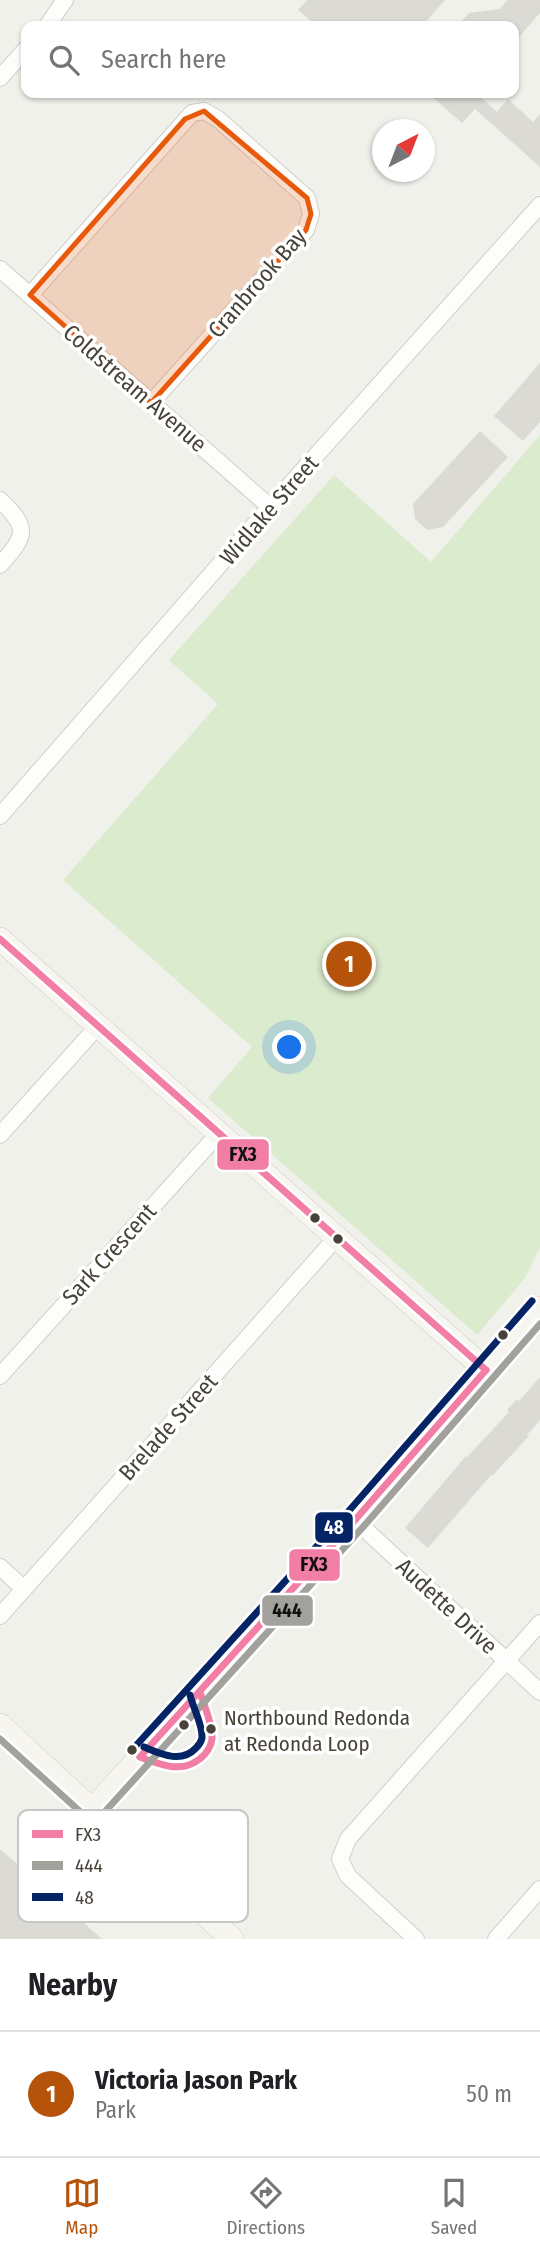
<!DOCTYPE html>
<style>
:root{--surface:#fff;--page:#f6f6f6;--text:#202124;--muted:#757577;--line:#e0e0e0;--accent:#b45309}
body{margin:0;font-family:"Fira Sans Condensed",sans-serif;background:var(--page);color:var(--text)}
.compass{position:absolute;left:372px;top:119px;width:63px;height:63px;border-radius:50%;background:var(--surface);box-shadow:0 2px 5px #0004;rotate:42deg}
.you{position:absolute;left:290px;top:1048px;width:24px;height:24px;margin:-18px;border:5px solid #fff;border-radius:50%;background:#1a73e8;box-shadow:0 0 0 10px #1a73e833}
.badge{display:grid;place-items:center;width:46px;height:46px;border-radius:50%;background:var(--accent);color:#fff;font-size:23px;font-weight:700}
.pin{position:absolute;translate:-50% -50%;border:4px solid #fff;box-shadow:0 2px 7px #0006}
.list{margin:0;padding:0;list-style:none}
h2{display:flex;justify-content:space-between;align-items:center;height:91px;margin:0;padding:0 28px;font-size:30px}
h2 small{font-size:23px;font-weight:400;color:var(--muted)}
.list li{display:grid;grid-template-columns:46px 1fr auto;gap:21px;align-items:center;box-sizing:border-box;height:126px;padding:0 28px;border-top:2px solid var(--line)}
.list b{display:block;font-size:26px;white-space:nowrap}
.list p{margin:0;font-size:23px;white-space:nowrap;color:var(--muted)}
.list em{font-size:23px;font-style:normal;color:var(--muted)}
.icon{flex:none;width:38px;height:38px;fill:none;stroke:currentColor;stroke-width:2;stroke-linecap:round;stroke-linejoin:round}
.map{position:relative;flex:none;width:540px;height:1939px;overflow:hidden}
.search{position:absolute;background:var(--surface);box-shadow:0 2px 5px #0004;left:21px;right:21px;top:21px;height:77px;display:flex;align-items:center;gap:18px;box-sizing:border-box;padding:0 24px;border-radius:14px;color:var(--muted);font-size:26px}
.sheet{height:217px;background:var(--surface)}
nav{display:flex;justify-content:space-around;align-items:center;box-sizing:border-box;height:98px;border-top:2px solid var(--line);background:var(--surface);font-size:19px;color:var(--muted)}
nav a{display:grid;justify-items:center;gap:4px}
nav .on{color:var(--accent)}
.map>svg:first-child{display:block}
.green{fill:#dbebcd}
.building{fill:#dbdad4}
.lines{fill:none;stroke-linecap:round;stroke-linejoin:round}
.street-casing{stroke:#cfcec9;stroke-width:18}
.secondary-casing{stroke:#d0cec3;stroke-width:24}
.street{stroke:#fdfdfc;stroke-width:16}
.secondary{stroke:#f7f5ef;stroke-width:23}
.bus-1-casing{stroke:#fff;stroke-width:12}
.bus-2-casing{stroke:#fff;stroke-width:12}
.bus-3-casing{stroke:#fff;stroke-width:12}
.bus-1{stroke:#f27ea6;stroke-width:7}
.bus-2{stroke:#a3a19c;stroke-width:7}
.bus-3{stroke:#052465;stroke-width:7}
.marked{fill:#e8590c;fill-opacity:0.2;stroke:#e8590c;stroke-width:5;stroke-linejoin:round}
.bus-dot{fill:#474338;stroke:#fff;stroke-width:2.5}
.labels{text-anchor:middle;stroke-width:7;stroke-linejoin:round;paint-order:stroke}
.bus-label{font-size:21px;fill:#474338;stroke:#fff;text-anchor:start}
.street-label{font-size:23px;fill:#474338;stroke:#fff}
.key{fill:#fff;stroke:#c8c7c3;stroke-width:2}
.key-label{font-size:19px;fill:#474338}
.line-badge{stroke:#fff;stroke-width:2.5}
.badge-label{font-size:19px;text-anchor:middle;font-weight:bold;fill:#fff}
.pale-badge-label{font-size:19px;text-anchor:middle;font-weight:bold;fill:#111}
</style>
<div class="map">
<svg width="540" height="1939" viewBox="0 0 540 1939">
<rect width="100%" height="100%" fill="#f1f1ec"/>
<!-- green -->
<path class="green" d="M540,435V1248L525,1278L477,1335L208,1098L252,1047L63,880L218,704L169,660L334,475L431,562Z"/>
<!-- building -->
<g class="building">
<path d="M307,0H445L422,26H317L298,10Z"/>
<path d="M507,0H540V13L514,43V26H457L469,13L500,9Z"/>
<path d="M428,93H476L497,112L508,99L533,122L540,114V167L475,109L462,123Z"/>
<path d="M540,363V422L523,441L494,416Z"/>
<path d="M480,431L508,457L443,527L427,530L415,519L413,504Z"/>
<path d="M540,1377V1420L527,1435L529,1436L492,1476L491,1475L428,1548L405,1528L466,1456L467,1457L509,1412L507,1410L517,1399L519,1401Z"/>
<path d="M0,1849L102,1939H0Z"/>
</g>
<g class="lines">
<!-- street casing -->
<g class="street-casing">
<g id="street">
<path d="M47,26L65,0"/>
<path d="M0,78L26,49"/>
<path d="M0,269L270,507"/>
<path d="M30,295L192,113L204,111L218,119L307,198L311,214L306,230L151,403"/>
<path d="M0,500C30,528 26,536 0,565"/>
<path d="M0,816L270,507L540,205"/>
<path d="M0,1135L98,1026"/>
<path d="M0,1376L219,1133"/>
<path d="M355,1520L540,1692"/>
<path d="M0,1567L24,1589"/>
<path d="M0,1616L336,1238"/>
<path d="M416,1939L348,1876L340,1859L348,1839L540,1623"/>
<path d="M496,1939L540,1889"/>
</g>
</g>
<!-- secondary casing -->
<g class="secondary-casing">
<g id="secondary">
<path d="M0,939L486,1370"/>
<path d="M0,1725L232,1939"/>
<path d="M93,1809L355,1520L540,1308"/>
</g>
</g>
<!-- street -->
<use href="#street" class="street"/>
<!-- secondary -->
<use href="#secondary" class="secondary"/>
<!-- bus-1 casing -->
<g class="bus-1-casing">
<g id="bus-1">
<path d="M0,939L486,1370"/>
<path d="M140,1757L355,1520L486,1370"/>
<path d="M140,1757C163,1766 186,1775 205,1754C210,1748 213,1742 212,1734C211,1720 204,1706 200,1692"/>
</g>
</g>
<!-- bus-2 casing -->
<g class="bus-2-casing">
<g id="bus-2">
<path d="M0,1739L86,1817"/>
<path d="M101,1816L363,1527L540,1324"/>
</g>
</g>
<!-- bus-3 casing -->
<g class="bus-3-casing">
<g id="bus-3">
<path d="M144,1747C161,1754 181,1764 196,1748C199,1745 201,1743 202,1738C203,1725 193,1708 190,1695"/>
<path d="M132,1750L347,1513L532,1301"/>
</g>
</g>
<!-- bus-1 -->
<use href="#bus-1" class="bus-1"/>
<!-- bus-2 -->
<use href="#bus-2" class="bus-2"/>
<!-- bus-3 -->
<use href="#bus-3" class="bus-3"/>
</g>
<!-- marked area -->
<path class="marked" d="M204,111L307,198L311,214L306,230L151,403L30,295L185,119Z"/>
<!-- markers -->
<g class="bus-dot">
<circle cx="315" cy="1218" r="6"/>
<circle cx="338" cy="1239" r="6"/>
<circle cx="503" cy="1335" r="6"/>
<circle cx="184" cy="1725" r="6"/>
<circle cx="211" cy="1729" r="6"/>
<circle cx="132" cy="1750" r="6"/>
</g>
<g class="labels">
<!-- bus labels -->
<g class="bus-label">
<text x="224" y="1725">Northbound Redonda<tspan x="224" dy="26">at Redonda Loop</tspan></text>
</g>
<!-- street labels -->
<g class="street-label">
<text transform="translate(257 283) rotate(-49)" y="8">Cranbrook Bay</text>
<text transform="translate(135 388) rotate(41)" y="8">Coldstream Avenue</text>
<text transform="translate(269 510) rotate(-49)" y="8">Widlake Street</text>
<text transform="translate(109 1254) rotate(-48)" y="8">Sark Crescent</text>
<text transform="translate(168 1427) rotate(-48)" y="8">Brelade Street</text>
<text transform="translate(447 1606) rotate(43)" y="8">Audette Drive</text>
</g>
</g>
<!-- legend -->
<rect x="18" y="1810" width="230" height="112" rx="10" class="key"/>
<rect x="32" y="1830" width="31" height="8" fill="#f27ea6"/>
<rect x="32" y="1861" width="31" height="9" fill="#a3a19c"/>
<rect x="32" y="1893" width="31" height="8" fill="#052465"/>
<g class="key-label">
<text x="75" y="1841">FX3</text>
<text x="75" y="1872">444</text>
<text x="75" y="1904">48</text>
</g>
<g class="line-badge">
<rect x="216" y="1138" width="54" height="33" rx="7" fill="#f27ea6"/>
<rect x="314" y="1511" width="40" height="33" rx="7" fill="#052465"/>
<rect x="288" y="1548" width="53" height="34" rx="7" fill="#f27ea6"/>
<rect x="261" y="1594" width="53" height="33" rx="7" fill="#a3a19c"/>
</g>
<g class="badge-label">
<text x="334" y="1534">48</text>
</g>
<g class="pale-badge-label">
<text x="243" y="1161">FX3</text>
<text x="314" y="1571">FX3</text>
<text x="287" y="1617">444</text>
</g>
</svg>
<svg class="compass" viewBox="-18 -18 36 36"><path d="M0-13l5 13h-10z" fill="#e53935"/><path d="M0 13l5-13h-10z" fill="#757577"/></svg>
<div class="you"></div>
<div class="pin badge" style="left:349px;top:964px">1</div>
<div class="search"><svg class="icon" aria-label="search" viewBox="0 0 24 24"><circle cx="10" cy="10" r="6"/><path d="M15 15l6 6"/></svg>Search here</div>
</div>
<section class="sheet">
<h2>Nearby<small></small></h2>
<ul class="list">
<li><span class="badge">1</span><div><b>Victoria Jason Park</b><p>Park</p></div><em>50 m</em></li>
</ul>
</section>
<nav>
<a class="on"><svg class="icon" aria-label="map" viewBox="0 0 24 24"><path d="M3 6l6-2 6 2 6-2v14l-6 2-6-2-6 2zM9 4v14M15 6v14"/></svg>Map</a>
<a><svg class="icon" aria-label="directions" viewBox="0 0 24 24"><path d="M12 3l9 9-9 9-9-9zM9 14v-3h6M13 9l2 2-2 2"/></svg>Directions</a>
<a><svg class="icon" aria-label="saved" viewBox="0 0 24 24"><path d="M7 4h10v16l-5-4-5 4z"/></svg>Saved</a>
</nav>
